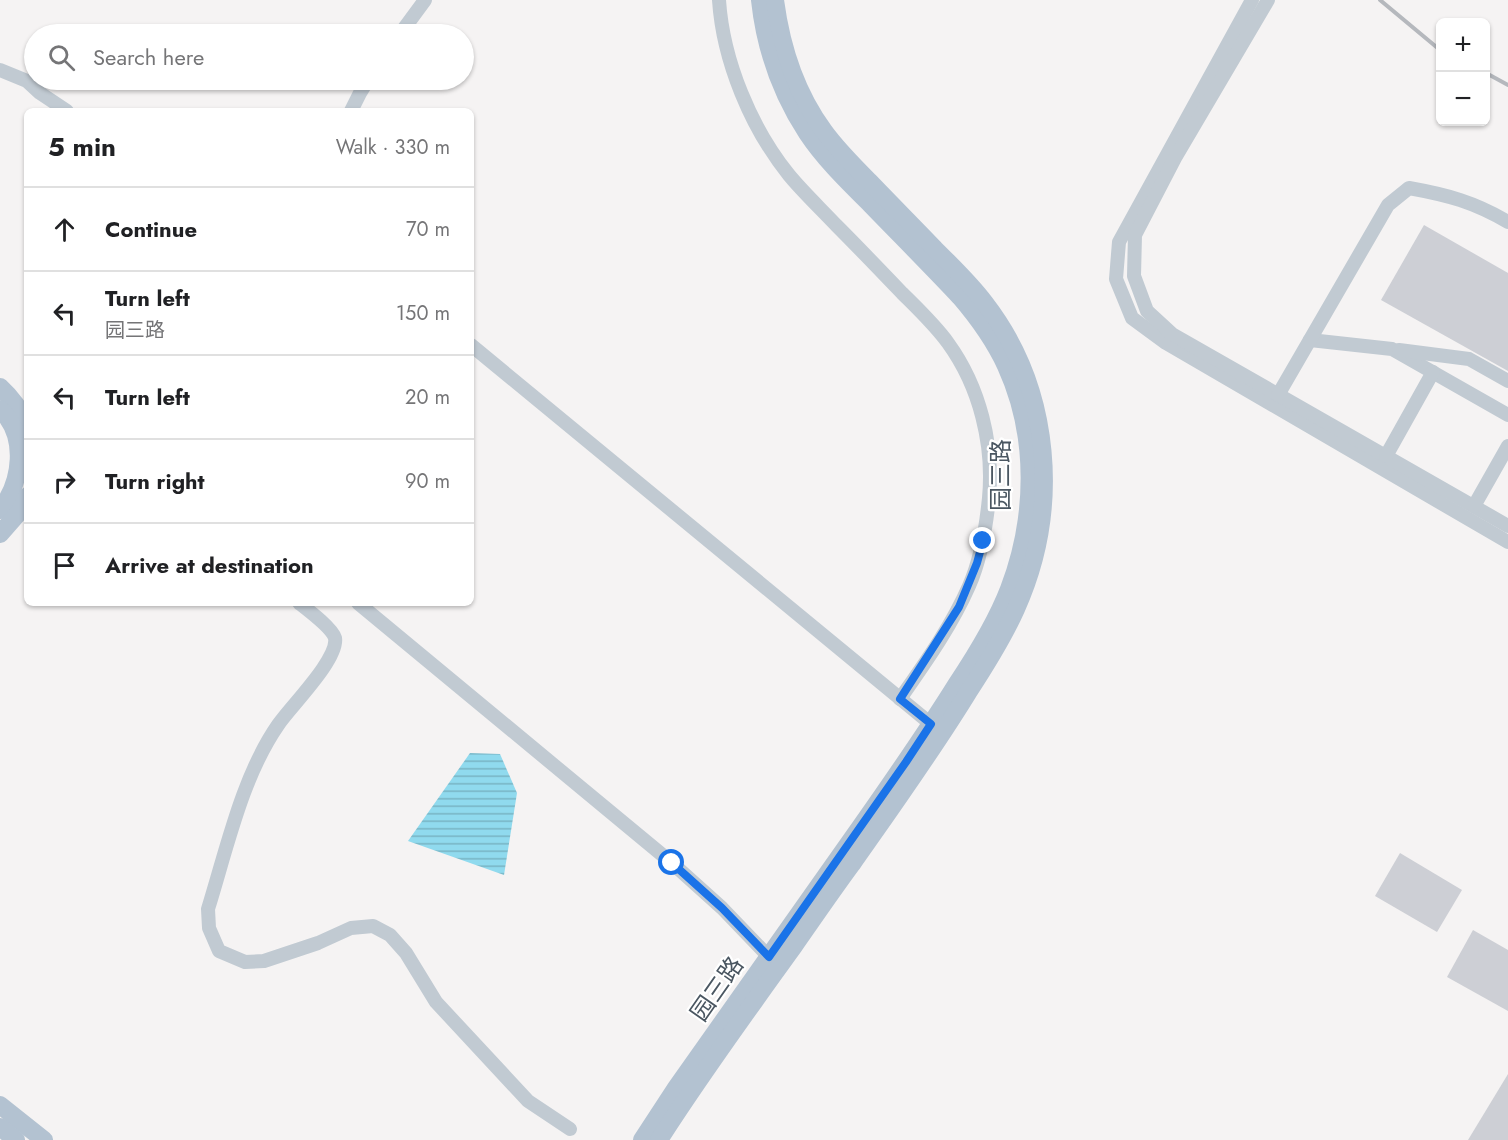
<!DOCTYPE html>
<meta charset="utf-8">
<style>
:root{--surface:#fff;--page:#f6f6f6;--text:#202124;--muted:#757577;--line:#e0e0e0}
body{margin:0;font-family:Jost,"Noto Sans SC",sans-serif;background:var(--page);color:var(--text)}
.controls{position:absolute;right:18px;top:18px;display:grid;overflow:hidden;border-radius:9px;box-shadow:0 2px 4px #0004}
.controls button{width:54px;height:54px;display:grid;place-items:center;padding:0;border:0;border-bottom:2px solid var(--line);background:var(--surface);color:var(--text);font:30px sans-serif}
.stop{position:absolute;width:18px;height:18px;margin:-14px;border:4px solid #1a73e8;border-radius:50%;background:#fff}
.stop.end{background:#1a73e8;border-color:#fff;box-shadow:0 2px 6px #0008}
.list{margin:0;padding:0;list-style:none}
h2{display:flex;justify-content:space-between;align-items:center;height:78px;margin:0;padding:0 24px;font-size:26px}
h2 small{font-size:20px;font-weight:400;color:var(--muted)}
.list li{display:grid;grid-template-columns:39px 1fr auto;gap:18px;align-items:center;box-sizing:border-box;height:84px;padding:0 24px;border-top:2px solid var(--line)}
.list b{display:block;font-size:22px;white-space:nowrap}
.list p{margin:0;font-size:20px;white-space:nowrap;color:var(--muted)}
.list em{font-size:20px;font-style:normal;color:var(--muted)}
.icon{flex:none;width:33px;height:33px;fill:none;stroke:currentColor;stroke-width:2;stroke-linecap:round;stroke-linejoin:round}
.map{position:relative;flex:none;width:1508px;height:1140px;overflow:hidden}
.search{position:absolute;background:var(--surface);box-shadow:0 2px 4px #0004;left:24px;top:24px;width:450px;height:66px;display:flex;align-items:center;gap:15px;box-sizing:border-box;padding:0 21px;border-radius:33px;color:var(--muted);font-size:22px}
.panel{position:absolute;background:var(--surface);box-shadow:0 2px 4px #0004;left:24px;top:108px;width:450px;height:498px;border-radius:9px}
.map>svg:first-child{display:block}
.water{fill:url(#water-rules)}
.building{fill:#cdcfd5}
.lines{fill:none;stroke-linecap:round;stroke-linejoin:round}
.minor{stroke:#c1cad2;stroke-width:14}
.major{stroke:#b3c2d1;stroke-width:18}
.rail{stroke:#b5b8bd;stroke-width:4}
.route{stroke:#1a73e8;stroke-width:8}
.labels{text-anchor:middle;stroke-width:4.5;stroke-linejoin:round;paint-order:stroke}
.street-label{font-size:24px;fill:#4a5661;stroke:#fff}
</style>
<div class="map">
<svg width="1508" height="1140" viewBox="0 0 1508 1140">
<defs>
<pattern id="water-rules" width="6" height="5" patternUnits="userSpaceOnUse" patternTransform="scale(1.5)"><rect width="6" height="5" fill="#90daee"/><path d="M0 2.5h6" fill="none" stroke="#78b4c4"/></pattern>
</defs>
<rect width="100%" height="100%" fill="#f5f3f3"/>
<!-- water -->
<path class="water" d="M470,753L500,754L517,793L504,875L408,841Z"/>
<!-- building -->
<g class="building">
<path d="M1424,225L1508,273V371L1381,300Z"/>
<path d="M1400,853L1462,890L1437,932L1375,896Z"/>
<path d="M1473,930L1508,950V1011L1447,977Z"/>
<path d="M1508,1074V1140H1468Z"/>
</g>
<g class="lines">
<!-- minor -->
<g class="minor">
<path d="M719,0C723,61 751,128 789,175C803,192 820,208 836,225C858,247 880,270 902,293C918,309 935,325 948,343C980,387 994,445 989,498C986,528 981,559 969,586C951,627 925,663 900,699"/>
<path d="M1252,0L1119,242L1116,279L1132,318L1166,343L1508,542"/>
<path d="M1268,0L1175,158L1135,235L1134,276L1147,311L1172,334L1508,526"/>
<path d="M400,34L425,0"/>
<path d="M0,70L27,81L40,93L67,111"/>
<path d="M351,111L360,93L368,80"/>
<path d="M1310,340L1392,349L1508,415"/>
<path d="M471,345L931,724"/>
<path d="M1399,350L1469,359L1508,381"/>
<path d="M1278,395L1388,205L1409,188C1448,195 1474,202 1508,222"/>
<path d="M1386,456L1433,372"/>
<path d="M1474,506L1508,446"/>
<path d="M299,603C308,610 332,628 335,638C339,659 290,707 278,725C242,777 227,848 208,909L209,928L219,951L245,962L264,961L318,943L351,928L373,926L390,935L406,953L436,1002L528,1101L570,1129"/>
<path d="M358,603L672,863L722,908L769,957"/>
</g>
<!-- major -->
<g class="major">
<path d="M0,387C12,398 20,409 27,424"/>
<path d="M0,409C28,436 22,482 0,510"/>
<path d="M0,534L21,510L27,496"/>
<path d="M0,1105L44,1140"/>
<path d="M0,1127L16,1140"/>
<path d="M642,1140L676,1088C738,1000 800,913 861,826C894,779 926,733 956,685C976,655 996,623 1009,589C1036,518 1038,436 1006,366C994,340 978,318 960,297C931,266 901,236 871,205C848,182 825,160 807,133C781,93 765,47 760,0"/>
<path d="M659,1140C701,1074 748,1010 794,946C813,919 832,891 852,864C892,807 933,750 969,691C986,665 1003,638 1016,609C1061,509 1052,390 985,303C970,283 952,266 935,249C913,226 891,204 869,181C853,165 837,149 824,131C796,93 781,46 775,0"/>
</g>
<!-- rail -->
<g class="rail">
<path d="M1380,0L1440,50"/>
<path d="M1486,73L1508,85"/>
</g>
</g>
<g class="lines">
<!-- route -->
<path class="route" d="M672,863L722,908L769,957L906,762L931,724L900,699L959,607L977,563L983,541"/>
</g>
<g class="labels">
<!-- street labels -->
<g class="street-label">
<text transform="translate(1001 475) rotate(-90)" y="8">园三路</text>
<text transform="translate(717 989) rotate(-55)" y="8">园三路</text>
</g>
</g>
</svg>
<div class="controls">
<button>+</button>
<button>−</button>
</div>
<div class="stop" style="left:672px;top:863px"></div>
<div class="stop end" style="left:983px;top:541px"></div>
<div class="search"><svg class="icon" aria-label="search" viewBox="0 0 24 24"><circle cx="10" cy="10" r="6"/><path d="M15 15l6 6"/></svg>Search here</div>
<section class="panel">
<h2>5 min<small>Walk · 330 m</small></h2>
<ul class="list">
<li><svg class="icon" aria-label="ahead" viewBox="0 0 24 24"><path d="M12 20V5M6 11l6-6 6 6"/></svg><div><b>Continue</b></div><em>70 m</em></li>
<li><svg class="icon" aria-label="left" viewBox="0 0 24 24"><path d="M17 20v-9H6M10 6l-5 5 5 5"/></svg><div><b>Turn left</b><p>园三路</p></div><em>150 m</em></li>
<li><svg class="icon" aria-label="left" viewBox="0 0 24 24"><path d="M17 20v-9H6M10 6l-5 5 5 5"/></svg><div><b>Turn left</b></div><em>20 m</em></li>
<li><svg class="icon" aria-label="right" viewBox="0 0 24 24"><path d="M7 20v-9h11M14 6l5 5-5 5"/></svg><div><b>Turn right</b></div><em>90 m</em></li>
<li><svg class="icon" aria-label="arrive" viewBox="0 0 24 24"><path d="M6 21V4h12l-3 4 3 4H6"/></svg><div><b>Arrive at destination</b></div></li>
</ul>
</section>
</div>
